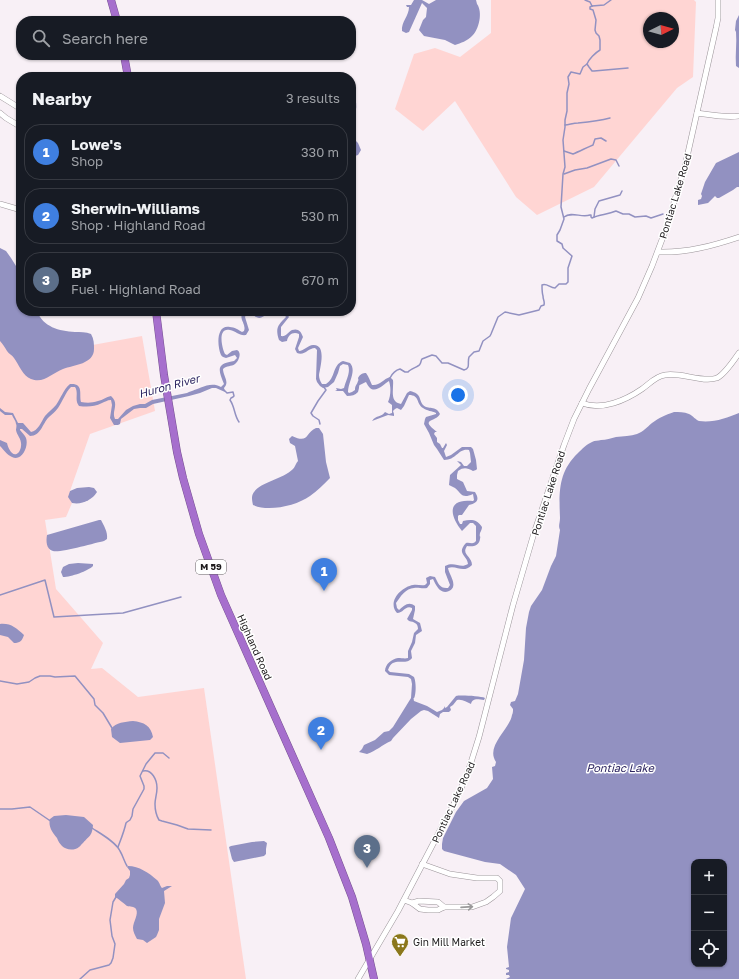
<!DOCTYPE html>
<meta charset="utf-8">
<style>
:root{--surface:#171b24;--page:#20242c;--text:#f1f3f6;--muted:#9ea1a6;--line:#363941;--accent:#7c3aed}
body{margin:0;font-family:"Golos Text",sans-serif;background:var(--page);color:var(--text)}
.controls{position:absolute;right:12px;bottom:12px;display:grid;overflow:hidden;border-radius:8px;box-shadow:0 1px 3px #0004}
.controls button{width:36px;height:36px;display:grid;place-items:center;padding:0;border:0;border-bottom:1px solid var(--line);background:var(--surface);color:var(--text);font:20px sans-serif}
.compass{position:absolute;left:643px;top:12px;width:36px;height:36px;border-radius:50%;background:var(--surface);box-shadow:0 1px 3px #0004;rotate:85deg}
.you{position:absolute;left:458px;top:395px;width:14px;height:14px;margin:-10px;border:3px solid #fff;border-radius:50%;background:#1a73e8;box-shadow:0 0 0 6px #1a73e833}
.badge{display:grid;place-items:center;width:26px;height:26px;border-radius:50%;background:var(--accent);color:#fff;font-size:13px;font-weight:700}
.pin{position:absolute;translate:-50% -33px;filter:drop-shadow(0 1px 2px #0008)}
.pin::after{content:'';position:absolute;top:21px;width:14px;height:12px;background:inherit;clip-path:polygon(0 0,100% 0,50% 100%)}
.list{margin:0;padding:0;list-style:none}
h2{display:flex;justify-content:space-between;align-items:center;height:52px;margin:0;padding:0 16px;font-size:17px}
h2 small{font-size:13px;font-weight:400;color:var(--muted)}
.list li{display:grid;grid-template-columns:26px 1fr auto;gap:12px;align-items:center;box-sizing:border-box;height:56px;margin:0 8px 8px;padding:0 8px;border:1px solid var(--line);border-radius:16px}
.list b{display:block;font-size:15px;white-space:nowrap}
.list p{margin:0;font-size:13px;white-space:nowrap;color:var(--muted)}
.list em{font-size:13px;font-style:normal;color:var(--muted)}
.icon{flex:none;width:22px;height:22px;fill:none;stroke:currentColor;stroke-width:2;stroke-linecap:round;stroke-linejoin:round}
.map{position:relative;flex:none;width:739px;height:979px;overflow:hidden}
.search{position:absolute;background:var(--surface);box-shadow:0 1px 3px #0004;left:16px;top:16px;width:340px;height:44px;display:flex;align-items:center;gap:10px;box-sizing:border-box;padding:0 14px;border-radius:16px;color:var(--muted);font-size:15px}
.panel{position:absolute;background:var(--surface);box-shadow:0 1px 3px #0004;left:16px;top:72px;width:340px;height:244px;border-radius:16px}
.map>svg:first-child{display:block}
.green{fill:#ffd5d3;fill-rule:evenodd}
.water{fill:#9291c1;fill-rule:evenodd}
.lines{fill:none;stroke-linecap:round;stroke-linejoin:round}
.stream{stroke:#9291c1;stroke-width:1.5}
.minor-casing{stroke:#9b9499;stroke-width:6}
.highway-casing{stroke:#775290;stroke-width:8}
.minor{stroke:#fff;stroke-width:5}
.highway{stroke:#a66fcd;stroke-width:7}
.oneway{stroke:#9a999a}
.labels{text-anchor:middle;stroke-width:3;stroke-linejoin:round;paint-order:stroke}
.shield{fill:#fff;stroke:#626062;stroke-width:1}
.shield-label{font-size:9px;font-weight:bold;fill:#1f1c1e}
.street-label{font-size:10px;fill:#1f1c1e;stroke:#fff}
.poi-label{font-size:10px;fill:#1f1c1e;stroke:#fff;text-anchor:start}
.water-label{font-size:11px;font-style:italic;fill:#2e2661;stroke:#fff}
</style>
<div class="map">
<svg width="739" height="979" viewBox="0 0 739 979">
<rect width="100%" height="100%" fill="#f8f0f6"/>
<!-- green -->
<g class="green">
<path d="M491,0H694L696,2L693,77L677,88L594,187L537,215L516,197L455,101L423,131L395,109L414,54L435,48L460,57L491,33ZM649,18H673V42H649Z"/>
<path d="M0,317L87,346L142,336L155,411L90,434L70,491L69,497L72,503L66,517L45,520L56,589L103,643L91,669L102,668L138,697L204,688L246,979H0Z"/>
</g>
<!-- water -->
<g class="water">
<path d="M414,0H422L429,4L436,0H476L477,4C483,12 479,30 472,36C467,41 461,43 455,45L445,40L424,36L419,30L423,20L426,17L427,8L422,3L409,32L406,33L402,31C401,22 409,16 409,7H407L406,5H411Z"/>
<path d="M739,15V68L736,66C735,55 737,43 736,32L735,30L736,21Z"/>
<path d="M351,92C359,101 357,113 351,122Z"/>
<path d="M351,136L358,143L361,150L358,155L352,157Z"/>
<path d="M739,152V187H737L733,190L719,198H717L715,196L708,203L698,205V200L701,199L702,196L701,194L705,182L716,163Z"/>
<path d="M0,248L6,251L11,258L21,274V311H37C43,327 59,331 75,332C80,332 86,332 91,334C94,339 94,344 94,349C94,364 74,365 63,369C52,373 44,384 31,379C23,376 19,365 14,358C12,355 9,354 7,351C5,348 3,344 0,341Z"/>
<path d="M245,311C253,311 258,318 265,311H269C257,325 258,313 246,315L245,317L249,330L246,335C239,336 236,331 230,330C217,327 222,348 225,354L227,355L232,351L237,350C238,351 239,351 239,352C241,355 238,362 235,364C231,367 227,365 223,369C223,376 230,382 224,388L225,392L216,388H212L200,393L189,396L153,404L146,408H140L134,409L121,419L120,424L118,425H114L110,418L112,405L111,400C107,400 105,402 102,403C94,407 87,407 79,406C74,400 79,393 75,387H71C65,393 63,401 58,408C55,412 52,414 49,417C42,424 41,436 30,436L22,429H20V430C22,433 25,435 26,438C29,446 22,462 12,457C7,455 4,450 0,446V440L7,443C8,448 13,459 19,452C20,450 21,448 21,446C22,439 17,436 16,430C16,429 17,425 16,424C16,421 13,418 12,415H5L0,411V408L5,412L13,413L18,423H23L31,432C38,431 41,422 45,416C48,412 53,409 56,405C61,398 63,390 70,384C84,383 79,394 81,402C87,403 92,403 98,401C103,400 106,397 111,396C120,404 111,411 115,419H118L126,410L133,406L140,404H145L152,400L187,393L189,392C200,389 210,381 221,387L224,384C218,369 216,364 234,361L237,358L235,355L226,358C224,357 222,357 221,355C217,346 216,324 230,327C234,327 239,330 242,332L244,331C247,323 236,318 245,311Z"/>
<path d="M277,311H285L289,317L281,327V336C286,337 288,332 292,330C298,328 301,331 303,337L298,348L299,351C304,351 308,345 313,345C327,344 320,368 319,375C319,378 320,381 322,384H326C336,378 332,365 343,361L350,363C357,371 348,382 348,392L349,393L352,392L355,390C355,385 357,385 358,381C359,380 358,379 358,378C360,374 363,373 366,373C369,377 370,381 372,385C380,386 383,379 390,377L393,380C394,389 389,402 401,404L407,393L410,391C422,394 418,398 423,405C428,410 436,405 440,414C435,423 419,418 437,432H435L434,434L437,438V442L440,444L442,448H443L446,443L447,445L444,451L446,457L451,455L462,447H471L473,449L476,460L477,469L476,470L473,471C467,468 464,467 458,471L457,475V479L463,482L467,491L475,492C480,500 477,503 469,505L462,515H459L458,516V520L460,524H462L463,521C471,519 477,519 482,527C482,529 481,531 480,533C479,539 481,534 480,539C479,546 473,547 467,546C461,555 472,556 472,565C463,574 457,565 448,568C449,574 455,581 453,587C453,588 450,591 449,591C440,595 436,585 433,579L430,580V584L427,588C422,589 418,587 414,588C406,588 400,597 396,603L397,608L399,610C404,605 409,601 415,606V610L413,619L420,623L422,631L416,635L415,643L411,651L412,658C405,667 393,655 388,670L390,672L409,674L414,677C416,682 416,690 415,695C414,701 413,695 414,701L427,706L437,712L442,710L444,708V706L445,708L447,707L456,696C460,695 480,696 485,698L484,700C479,700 473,697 471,704C466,702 463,699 457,700L453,705L450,707L451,710L449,712H443L440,714L439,718L428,711L424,710L421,711L411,719L393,738L391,741C382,745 376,751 367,754L359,752L362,749L364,745L375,740L384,732L389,731L393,727L411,698L412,684L411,679L408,677L389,675L385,671C385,664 392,659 398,658C402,658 405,659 408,658V651L412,642L414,633L418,629C418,623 414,622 409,621L407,619L412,610V608C405,605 404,613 397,613C387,602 401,587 413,585C417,584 421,586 425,585L427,583L426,578L430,576L435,577C438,583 440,589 448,588L450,585L445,572V566C455,561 460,569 468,564C467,555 456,554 466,543C470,542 473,545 476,541V526L473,523H470L462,531C449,515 447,498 473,501L474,500L473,494C462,499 462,494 455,488C453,487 451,486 449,485L450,475L461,465L457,461L461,462L464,466H467L471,462L470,453L469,450C458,448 457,460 444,460L437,449L434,445L429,433L424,424L425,419L426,417L436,414V413C432,411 427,411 423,408C416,404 420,395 409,395L404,406L401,410L397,408L395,409L393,411L394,414V416L388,415L372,421C376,415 382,417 385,412L389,414L392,413V405L388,402C391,396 391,387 389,381C384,384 376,393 370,388C368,386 367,384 366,382C356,387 361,383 358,392C355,395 352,396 347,396L343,391H335L337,390L336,388L341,389L344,388C346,380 351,372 348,365L343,364L340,366L338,373L334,382L328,387L323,388L320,386L317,382L316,379L317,350L315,348C308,348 305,356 297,353L295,349L299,337V334C293,331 288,335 287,341L282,342L279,340C275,328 278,325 286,317L283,313Z"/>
<path d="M674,412C679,412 684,412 689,414C693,416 696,420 699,421C713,423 727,418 739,413V979H506L510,977L509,975H506V973L509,972V970L506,969V968L509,967L507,947L511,918L525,889L516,875L500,864L485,862L444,851L442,849V844L443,838L456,812L464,801L487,788L493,779L492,767L495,766L496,762C485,746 510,729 512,715C513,713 513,711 513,709L510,705L511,702L515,701L518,694L524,660L526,628L529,612L531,606L542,590L551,566L556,556L560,530C558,526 560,523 560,518C559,493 558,472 578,453C582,449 587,444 592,442C595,440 598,441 601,440C606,440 611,438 616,437C623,436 631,436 637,434C643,432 647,427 652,423C659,418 665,415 674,412ZM694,862H724V964H694Z"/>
<path d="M316,428H319L323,434L326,462L330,478C324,484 317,491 310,496C296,506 268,512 253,505C252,500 251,496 254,492C261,482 283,479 293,469C295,467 296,463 298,461L295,446L290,443L289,439L292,436C309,444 305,433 316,428Z"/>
<path d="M89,487L94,488L97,492C92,500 82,505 72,503L68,497L70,491L77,488Z"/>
<path d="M99,520H101C104,526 108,532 107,539L104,541C95,543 60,553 53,551C46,549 46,541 47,535Z"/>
<path d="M78,563L93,564V566C88,571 71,577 63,577L61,572L63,567L69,564Z"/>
<path d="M0,624C11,623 16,628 24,635C22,641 20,643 14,643L8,637L0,635Z"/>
<path d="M133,721C144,722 151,726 153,737L150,740L120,743L112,737L111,729C116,722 125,722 133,721Z"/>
<path d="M66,815L84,817L93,825C92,836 90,835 83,843C81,844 81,846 79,847C74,851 66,850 62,846C60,844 58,841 57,838C52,832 48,826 50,819L54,816Z"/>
<path d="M264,841L267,843L266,849V854L264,856L234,862L232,859L229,847L231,846L252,842Z"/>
<path d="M128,866C139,866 149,873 157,880C160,883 160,886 162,888L167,886H172L164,891L165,903L159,919V930L157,935L156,937L147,943L143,940L137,939C135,935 133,932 133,928C133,922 139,914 136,909C134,906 130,907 127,906C123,903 119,899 115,897V894L124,884L126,880L129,878L130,875V871L127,867Z"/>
</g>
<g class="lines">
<!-- stream -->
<g class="stream">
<path d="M585,0L590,2L592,6"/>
<path d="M592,6L604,5L611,0"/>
<path d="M587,64L589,67L592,71H594L628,68"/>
<path d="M565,125C569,125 573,123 578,123C589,122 599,121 610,118"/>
<path d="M564,151L573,154C580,151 586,148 593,145L595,139L601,138L606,141"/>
<path d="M564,174L575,170L587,168L611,159L616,160L619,166"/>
<path d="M564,217C572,211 581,218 590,215H591V217L592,218C600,214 607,215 616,211L623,214H629L635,217L646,216L651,218L663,214"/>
<path d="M594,217L595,209L599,201L620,195L622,191"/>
<path d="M390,378C392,374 396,370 400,369L405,372H408C411,368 419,367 420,364C421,363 421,360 422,359L432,355L436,356L442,363H448L464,370C471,368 467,363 469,357L474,352L479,351L483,341L490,336L491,334L498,317L505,312L519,315L539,310L541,306L544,305C545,301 543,300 543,296C542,293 542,289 542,285C547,283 550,288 555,288L559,284H566L568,282V268L572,256L563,248L562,244L557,241V235L560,230L564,219L561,207L563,174L565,167L563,140L565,127V120L567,111V93L569,84L568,77L571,72L580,74L583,67L587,64C589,59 595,53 600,50V40L599,36L596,33L595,30L596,20L593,10L590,9V7L592,6"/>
<path d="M224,390L227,393L233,392L234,396L233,397L231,398L230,400C235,407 234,415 239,422"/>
<path d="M320,424L319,420L313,416L311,413L318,401L326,390L323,386"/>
<path d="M0,595L45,580L54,617L123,613L181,597"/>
<path d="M0,681L17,684L29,682L35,678L40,676H50L55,677L75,676L94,699L95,705L103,713L112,728"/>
<path d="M143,771C152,769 157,780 157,788C157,794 155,799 155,804C155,810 156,815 159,820L162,821L177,825L188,829L211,830"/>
<path d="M0,809H12L30,807L49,820L51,821"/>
<path d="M92,828C101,834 116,842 120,851C123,856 124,861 127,866"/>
<path d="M118,847C121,839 124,832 126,823L127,822L130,820L132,816L133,809L144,789V786L140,776L146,764L155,753H163L169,758"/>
<path d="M80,979L90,970L94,969L109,965L111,963L113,958L115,944L112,936L110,920L113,902L116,897"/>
</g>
<!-- minor casing -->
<g class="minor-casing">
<g id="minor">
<path d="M0,96L21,109"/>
<path d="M0,113L6,118L21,127"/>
<path d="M697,113C711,115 725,118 739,116"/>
<path d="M0,204L21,210"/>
<path d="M658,252C686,253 712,246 739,237"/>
<path d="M582,403C602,411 626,400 642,389C649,384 656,376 665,375C681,372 702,383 717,378C725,374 734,360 739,353"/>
<path d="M404,900L412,903L420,909L428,910H438L444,907H472L486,902L493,897L500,891V881L497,878H477L450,874L422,864"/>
<path d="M412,903L419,901L438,902L444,907"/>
<path d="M358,979L398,911L457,798L468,772L479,737L513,605L534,533L564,445L574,419L589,389L638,298L652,266L666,229L685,166L716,28L718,18V0"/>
</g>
</g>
<!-- highway casing -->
<g class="highway-casing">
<g id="highway">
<path d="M111,0L117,21"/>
<path d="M124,55L128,77"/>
<path d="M156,311L164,375L177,452L183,478L199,534L221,595L329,838L352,897L366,944L374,979"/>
</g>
</g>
<!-- minor -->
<use href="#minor" class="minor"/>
<!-- highway -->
<use href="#highway" class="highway"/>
</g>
<!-- one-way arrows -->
<defs><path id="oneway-shaft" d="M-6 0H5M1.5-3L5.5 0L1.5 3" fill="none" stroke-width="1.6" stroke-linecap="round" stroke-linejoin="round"/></defs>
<use class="oneway" href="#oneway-shaft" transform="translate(467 907) rotate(-4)"/>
<!-- icons -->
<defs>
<g id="supermarket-pin" transform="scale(0.9)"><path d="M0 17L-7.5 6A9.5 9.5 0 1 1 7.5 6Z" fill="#8b771b" stroke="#fff"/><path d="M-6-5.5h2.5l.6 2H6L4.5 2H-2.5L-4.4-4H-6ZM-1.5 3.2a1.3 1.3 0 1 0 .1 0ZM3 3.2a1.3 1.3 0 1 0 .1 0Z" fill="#fff"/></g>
</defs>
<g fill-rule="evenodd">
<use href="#supermarket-pin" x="400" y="942"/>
</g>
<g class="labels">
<!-- shield labels -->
<rect class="shield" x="196" y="560" width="30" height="14" rx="3"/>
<g class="shield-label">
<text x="211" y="570">M 59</text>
</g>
<!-- street labels -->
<g class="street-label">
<text transform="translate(675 196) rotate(-73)" y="4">Pontiac Lake Road</text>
<text transform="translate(548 493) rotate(-72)" y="4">Pontiac Lake Road</text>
<text transform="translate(255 647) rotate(66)" y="4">Highland Road</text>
<text transform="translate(453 802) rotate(-65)" y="4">Pontiac Lake Road</text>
</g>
<!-- poi labels -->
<g class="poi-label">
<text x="413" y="946">Gin Mill Market</text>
</g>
<!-- water labels -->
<g class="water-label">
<text transform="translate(169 386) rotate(-15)" y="4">Huron River</text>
<text x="620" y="772">Pontiac Lake</text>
</g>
</g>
</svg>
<div class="controls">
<button>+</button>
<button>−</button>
<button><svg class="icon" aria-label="locate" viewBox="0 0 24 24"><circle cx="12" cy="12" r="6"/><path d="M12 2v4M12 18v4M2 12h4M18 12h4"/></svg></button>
</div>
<svg class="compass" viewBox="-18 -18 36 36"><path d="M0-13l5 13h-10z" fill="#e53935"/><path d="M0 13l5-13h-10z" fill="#9ea1a6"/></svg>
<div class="you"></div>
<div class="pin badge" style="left:324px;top:591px;background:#3f7fe0">1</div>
<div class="pin badge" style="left:321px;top:750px;background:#3f7fe0">2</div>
<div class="pin badge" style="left:367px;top:868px;background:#5c6f8a">3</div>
<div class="search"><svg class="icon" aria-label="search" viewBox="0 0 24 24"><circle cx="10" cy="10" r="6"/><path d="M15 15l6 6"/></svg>Search here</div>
<section class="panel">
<h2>Nearby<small>3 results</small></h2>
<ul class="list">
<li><span class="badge" style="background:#3f7fe0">1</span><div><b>Lowe's</b><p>Shop</p></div><em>330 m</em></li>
<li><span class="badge" style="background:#3f7fe0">2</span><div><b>Sherwin-Williams</b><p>Shop · Highland Road</p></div><em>530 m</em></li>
<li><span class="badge" style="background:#5c6f8a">3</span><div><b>BP</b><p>Fuel · Highland Road</p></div><em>670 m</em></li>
</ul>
</section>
</div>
